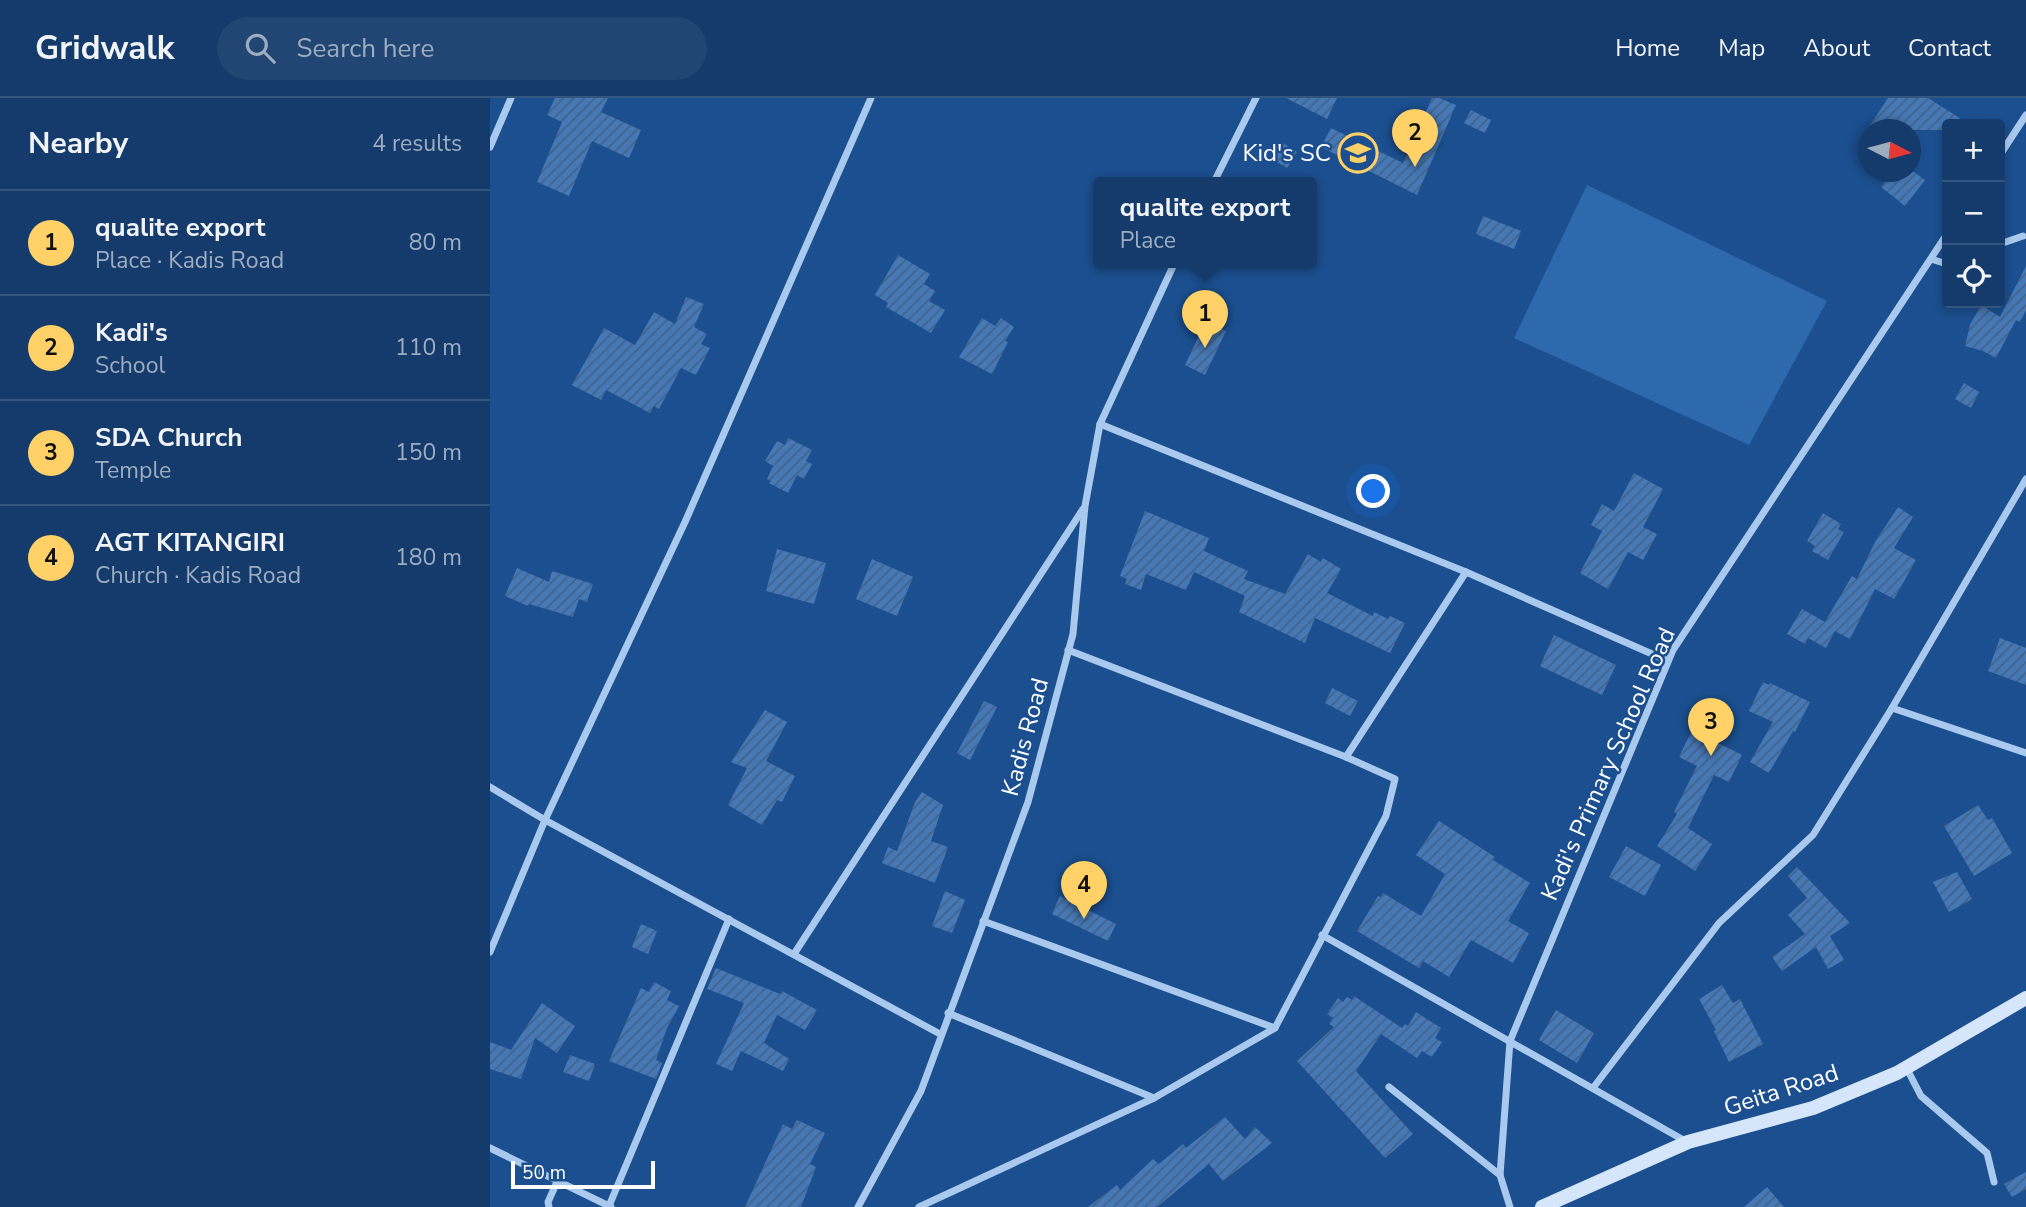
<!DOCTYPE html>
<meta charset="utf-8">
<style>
:root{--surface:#143b6b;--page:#214673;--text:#f1f3f6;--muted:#9dadc1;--line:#33557e;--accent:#ffd166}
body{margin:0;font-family:"Nunito Sans",sans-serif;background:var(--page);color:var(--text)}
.controls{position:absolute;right:21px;top:21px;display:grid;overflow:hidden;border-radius:7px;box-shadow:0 4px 10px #0003}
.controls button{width:63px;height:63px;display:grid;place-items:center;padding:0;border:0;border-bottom:2px solid var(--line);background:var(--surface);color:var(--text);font:35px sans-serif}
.compass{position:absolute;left:1368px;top:21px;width:63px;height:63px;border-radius:50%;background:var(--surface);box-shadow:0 4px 10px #0003;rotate:96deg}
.scale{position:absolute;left:21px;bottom:18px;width:144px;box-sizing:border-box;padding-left:7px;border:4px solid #fff;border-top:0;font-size:19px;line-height:24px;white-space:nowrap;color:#fff;-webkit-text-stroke:5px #1b4f8f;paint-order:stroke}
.you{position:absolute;left:884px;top:394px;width:24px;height:24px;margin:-18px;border:5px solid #fff;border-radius:50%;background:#1a73e8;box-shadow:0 0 0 10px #1a73e833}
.badge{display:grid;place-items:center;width:46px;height:46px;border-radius:50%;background:var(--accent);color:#111;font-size:23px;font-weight:700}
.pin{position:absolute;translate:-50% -58px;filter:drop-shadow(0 2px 4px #0008)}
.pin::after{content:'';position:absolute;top:37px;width:24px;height:21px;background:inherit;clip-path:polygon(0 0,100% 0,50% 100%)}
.popup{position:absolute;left:603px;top:79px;width:224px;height:91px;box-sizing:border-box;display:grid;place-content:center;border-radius:7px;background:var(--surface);filter:drop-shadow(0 2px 5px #0005);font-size:23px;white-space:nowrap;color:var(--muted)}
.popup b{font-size:26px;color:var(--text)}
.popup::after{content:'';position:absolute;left:50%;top:100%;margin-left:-14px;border:14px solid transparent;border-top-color:var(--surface)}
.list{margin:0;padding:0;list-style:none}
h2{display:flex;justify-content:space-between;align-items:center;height:91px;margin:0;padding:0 28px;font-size:30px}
h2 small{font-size:23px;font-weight:400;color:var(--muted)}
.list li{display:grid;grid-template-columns:46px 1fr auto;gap:21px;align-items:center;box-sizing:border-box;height:105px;padding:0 28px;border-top:2px solid var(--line)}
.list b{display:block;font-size:26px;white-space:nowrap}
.list p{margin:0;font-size:23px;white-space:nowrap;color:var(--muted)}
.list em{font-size:23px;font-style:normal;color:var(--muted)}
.icon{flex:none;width:38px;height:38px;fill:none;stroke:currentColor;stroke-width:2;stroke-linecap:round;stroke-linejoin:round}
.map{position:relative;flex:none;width:1536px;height:1109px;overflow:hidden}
header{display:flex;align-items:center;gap:42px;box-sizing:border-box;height:98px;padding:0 35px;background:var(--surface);border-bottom:2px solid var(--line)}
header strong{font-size:33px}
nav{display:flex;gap:38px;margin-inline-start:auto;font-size:24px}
.search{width:490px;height:63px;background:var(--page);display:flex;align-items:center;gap:18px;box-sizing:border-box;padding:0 24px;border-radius:38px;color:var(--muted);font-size:26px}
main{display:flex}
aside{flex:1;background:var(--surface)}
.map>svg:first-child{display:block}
.green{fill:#2e69ad}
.building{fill:url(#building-hatch)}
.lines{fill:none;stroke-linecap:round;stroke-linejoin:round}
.street{stroke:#a9c9ee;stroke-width:7}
.secondary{stroke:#d6e6fa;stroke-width:14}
.labels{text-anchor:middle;stroke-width:5;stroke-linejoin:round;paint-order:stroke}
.poi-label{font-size:24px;fill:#fff;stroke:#1b4f8f;text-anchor:end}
.street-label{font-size:24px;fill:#fff;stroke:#1b4f8f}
</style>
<header>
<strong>Gridwalk</strong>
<div class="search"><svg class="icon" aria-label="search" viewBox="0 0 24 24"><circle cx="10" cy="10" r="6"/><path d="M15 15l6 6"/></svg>Search here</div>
<nav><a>Home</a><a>Map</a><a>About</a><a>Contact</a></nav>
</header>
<main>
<aside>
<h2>Nearby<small>4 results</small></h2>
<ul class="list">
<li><span class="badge">1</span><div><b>qualite export</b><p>Place · Kadis Road</p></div><em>80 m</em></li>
<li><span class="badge">2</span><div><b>Kadi's</b><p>School</p></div><em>110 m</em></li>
<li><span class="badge">3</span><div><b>SDA Church</b><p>Temple</p></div><em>150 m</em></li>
<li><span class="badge">4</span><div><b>AGT KITANGIRI</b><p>Church · Kadis Road</p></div><em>180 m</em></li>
</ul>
</aside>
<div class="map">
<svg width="1536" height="1109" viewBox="0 0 1536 1109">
<defs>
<pattern id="building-hatch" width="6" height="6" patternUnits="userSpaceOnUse" patternTransform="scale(1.75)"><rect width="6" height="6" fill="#4478b7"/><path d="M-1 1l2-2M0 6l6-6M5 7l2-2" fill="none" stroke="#486282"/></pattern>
</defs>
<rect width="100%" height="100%" fill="#1b4f8f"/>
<!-- green -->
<path class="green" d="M1097,87L1337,203L1259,347L1024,240Z"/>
<!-- building -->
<g class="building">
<path d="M65,0H118L111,14L151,32L139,60L102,43L79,98L47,84L72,24L57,17Z"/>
<path d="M796,0H847L837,21Z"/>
<path d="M942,0H949L966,7L927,97L831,49L841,30L913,65Z"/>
<path d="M1398,0H1438L1479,26H1457V32H1377Z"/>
<path d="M981,12L1001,22L995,35L974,25Z"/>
<path d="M793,45L807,54L797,70L782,61Z"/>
<path d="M1403,74H1424L1435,82L1415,108L1391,89Z"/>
<path d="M993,118L1031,133L1024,151L986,136Z"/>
<path d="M408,157L440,176L434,186L445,193L439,203L455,212L441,235L396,209L398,205L385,197Z"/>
<path d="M1536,168V212L1530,224L1526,222L1506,260L1493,253L1475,248L1480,227L1491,207L1510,219Z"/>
<path d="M196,199L214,206L204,229L217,236L211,246L220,250L206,277L191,270L169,311L164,308L160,315L116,292L111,302L82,287L114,230L145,247L164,214L185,226Z"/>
<path d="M492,220L505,228L511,220L524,229L515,243L518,244L502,276L469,259Z"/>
<path d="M716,223L736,233L715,277L695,267Z"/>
<path d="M1474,285L1489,294L1481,310L1465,301Z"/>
<path d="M298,340L322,352L316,363L322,366L314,381L307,377L298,395L279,385L281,383L277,381L283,368L275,363L287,343L295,347Z"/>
<path d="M1144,375L1173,391L1153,429L1167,436L1153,462L1138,454L1118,491L1090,475L1112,433L1101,427L1112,406L1124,413Z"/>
<path d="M1408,409L1423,419L1404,450L1426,462L1404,501L1385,491L1360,541L1345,533L1336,550L1318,540L1315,546L1297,536L1312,511L1335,524L1362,478L1367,481L1385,444Z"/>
<path d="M655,413L719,440L714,453L758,473L754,481L795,496L818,456L831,464L833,460L851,471L837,495L883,518L884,514L898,521L900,518L915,525L900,555L825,520L815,545L749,514L755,498L704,474L696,492L656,476L651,492L635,486L637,481L630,478Z"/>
<path d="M1333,415L1351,426L1348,431L1354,434L1338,462L1322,453L1325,448L1317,443Z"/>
<path d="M287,451L336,465L324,506L276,493Z"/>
<path d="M382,461L423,479L407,518L366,501Z"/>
<path d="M27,470L59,484L62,473L103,486L97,504L89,501L83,519L39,506L38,508L15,498Z"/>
<path d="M1064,537L1126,567L1112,597L1050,568Z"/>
<path d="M1510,540L1536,550V587L1498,573Z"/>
<path d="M1273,584L1279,587L1280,585L1320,604L1305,634L1303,633L1279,675L1260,664L1283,624L1259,613Z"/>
<path d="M842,590L868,603L860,618L835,605Z"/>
<path d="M494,603L507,609L480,662L467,655Z"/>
<path d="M275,612L297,624L276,663L305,678L292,704L287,702L272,727L238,707L257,670L241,664Z"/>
<path d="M1202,632L1252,657L1239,684L1224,677L1198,730L1222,746L1205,773L1167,748L1187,716L1184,714L1207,668L1189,659Z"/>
<path d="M432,694L453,707L441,743L458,749L445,785L392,765L398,749L407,753L425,704Z"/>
<path d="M1488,707L1498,722L1502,720L1522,755L1484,778L1454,728Z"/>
<path d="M949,723L1005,759L1003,762L1040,785L1018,823L1039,835L1023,865L981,842L959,879L933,863L929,870L867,833L888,798L891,799L893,795L931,818L955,776L926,757Z"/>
<path d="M1136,748L1171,767L1155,798L1119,779Z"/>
<path d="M1307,769L1360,825L1340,838L1354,862L1338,871L1326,849L1292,873L1282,859L1315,836L1298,817L1317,800L1298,778Z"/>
<path d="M1467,774L1482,801L1459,814L1443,784Z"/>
<path d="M455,793L475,802L462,835L442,828Z"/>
<path d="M570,798L626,826L618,843L562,816Z"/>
<path d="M151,826L167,833L158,856L142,849Z"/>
<path d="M226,870L290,896L292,893L327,912L315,932L287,917L274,945L299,961L293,973L251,953L242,973L226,966L254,905L217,891Z"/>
<path d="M164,884L181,893L177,902L189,908L177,930L166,962L172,965L166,981L119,963L151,890L159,894Z"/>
<path d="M1232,887L1243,905L1250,901L1273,946L1239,964L1224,933L1226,932L1209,901Z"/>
<path d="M864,898L912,930L915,926L918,928L926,914L951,930L945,940L952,944L942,959L932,953L927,960L891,936L866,973L923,1036L895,1060L807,963L844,929L839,926L843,920L837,916L848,900L853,904L857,899L862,902Z"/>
<path d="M52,905L85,928L67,955L45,940L31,981L0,971V944L21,952Z"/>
<path d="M1066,912L1104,935L1087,965L1049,942Z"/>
<path d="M80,957L105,966L99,983L73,974Z"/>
<path d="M735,1019L755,1041L765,1029L782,1045L733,1083L719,1066L667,1109H598L627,1087L630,1092L663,1061L669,1066L693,1046L696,1050Z"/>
<path d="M307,1022L335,1035L320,1066L326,1069L311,1109H255L293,1026L302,1031Z"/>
<path d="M1536,1074V1091L1522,1099L1514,1086Z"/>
<path d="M1277,1089L1294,1109H1254Z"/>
</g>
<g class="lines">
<!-- street -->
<g class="street">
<path d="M0,49L21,0"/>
<path d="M1510,57L1536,17"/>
<path d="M724,84L766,0"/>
<path d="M1510,146L1533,138"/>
<path d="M1441,161L1457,166"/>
<path d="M610,326L976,474L1178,563"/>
<path d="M1402,610L1536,655"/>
<path d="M856,659L976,474"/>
<path d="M0,689L55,722L450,936"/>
<path d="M493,823L785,930"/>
<path d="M832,837L1197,1044"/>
<path d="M0,854L55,722L195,424L381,0"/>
<path d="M304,856L593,411"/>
<path d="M458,915L664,1000"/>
<path d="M1416,969L1431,998L1497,1055L1504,1084"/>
<path d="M899,989L1010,1077"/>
<path d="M1103,990L1229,825L1323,737L1402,610L1536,381"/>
<path d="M0,1050L121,1109"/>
<path d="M119,1108L239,821"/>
<path d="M59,1109L58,1104L67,1084"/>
<path d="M368,1109L431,993L538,704L583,536L595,408L610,326L685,164"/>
<path d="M429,1109L664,1000L785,930L896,718L905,681L856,659L578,552"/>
<path d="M1020,1109L1010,1077L1020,943L1183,552L1457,136"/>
</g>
<!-- secondary -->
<path class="secondary" d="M1052,1109L1198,1044L1323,1010L1407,975L1536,900"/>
</g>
<!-- icons -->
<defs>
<g id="school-ring" transform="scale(2.0125)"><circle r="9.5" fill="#1b4f8f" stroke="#ffd166" stroke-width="1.5"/><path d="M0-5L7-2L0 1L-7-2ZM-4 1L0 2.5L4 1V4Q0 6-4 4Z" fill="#ffd166"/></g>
</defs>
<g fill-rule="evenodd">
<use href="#school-ring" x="868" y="55"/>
</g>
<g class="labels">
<!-- poi labels -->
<g class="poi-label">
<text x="841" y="63">Kid's SC</text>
</g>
<!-- street labels -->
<g class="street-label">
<text transform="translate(535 639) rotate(-75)" y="8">Kadis Road</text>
<text transform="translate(1118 666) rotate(-66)" y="8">Kadi's Primary School Road</text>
<text transform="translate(1291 992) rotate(-18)" y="8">Geita Road</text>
</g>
</g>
</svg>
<div class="controls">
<button>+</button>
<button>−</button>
<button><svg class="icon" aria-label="locate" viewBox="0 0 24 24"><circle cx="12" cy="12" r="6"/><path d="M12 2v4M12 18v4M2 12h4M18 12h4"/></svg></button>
</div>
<svg class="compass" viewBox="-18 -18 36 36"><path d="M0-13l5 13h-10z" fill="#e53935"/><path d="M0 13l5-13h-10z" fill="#9dadc1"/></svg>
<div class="scale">50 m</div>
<div class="you"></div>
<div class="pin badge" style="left:715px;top:250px">1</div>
<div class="popup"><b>qualite export</b>Place</div>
<div class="pin badge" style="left:925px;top:69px">2</div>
<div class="pin badge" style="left:1221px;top:658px">3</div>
<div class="pin badge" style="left:594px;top:821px">4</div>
</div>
</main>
